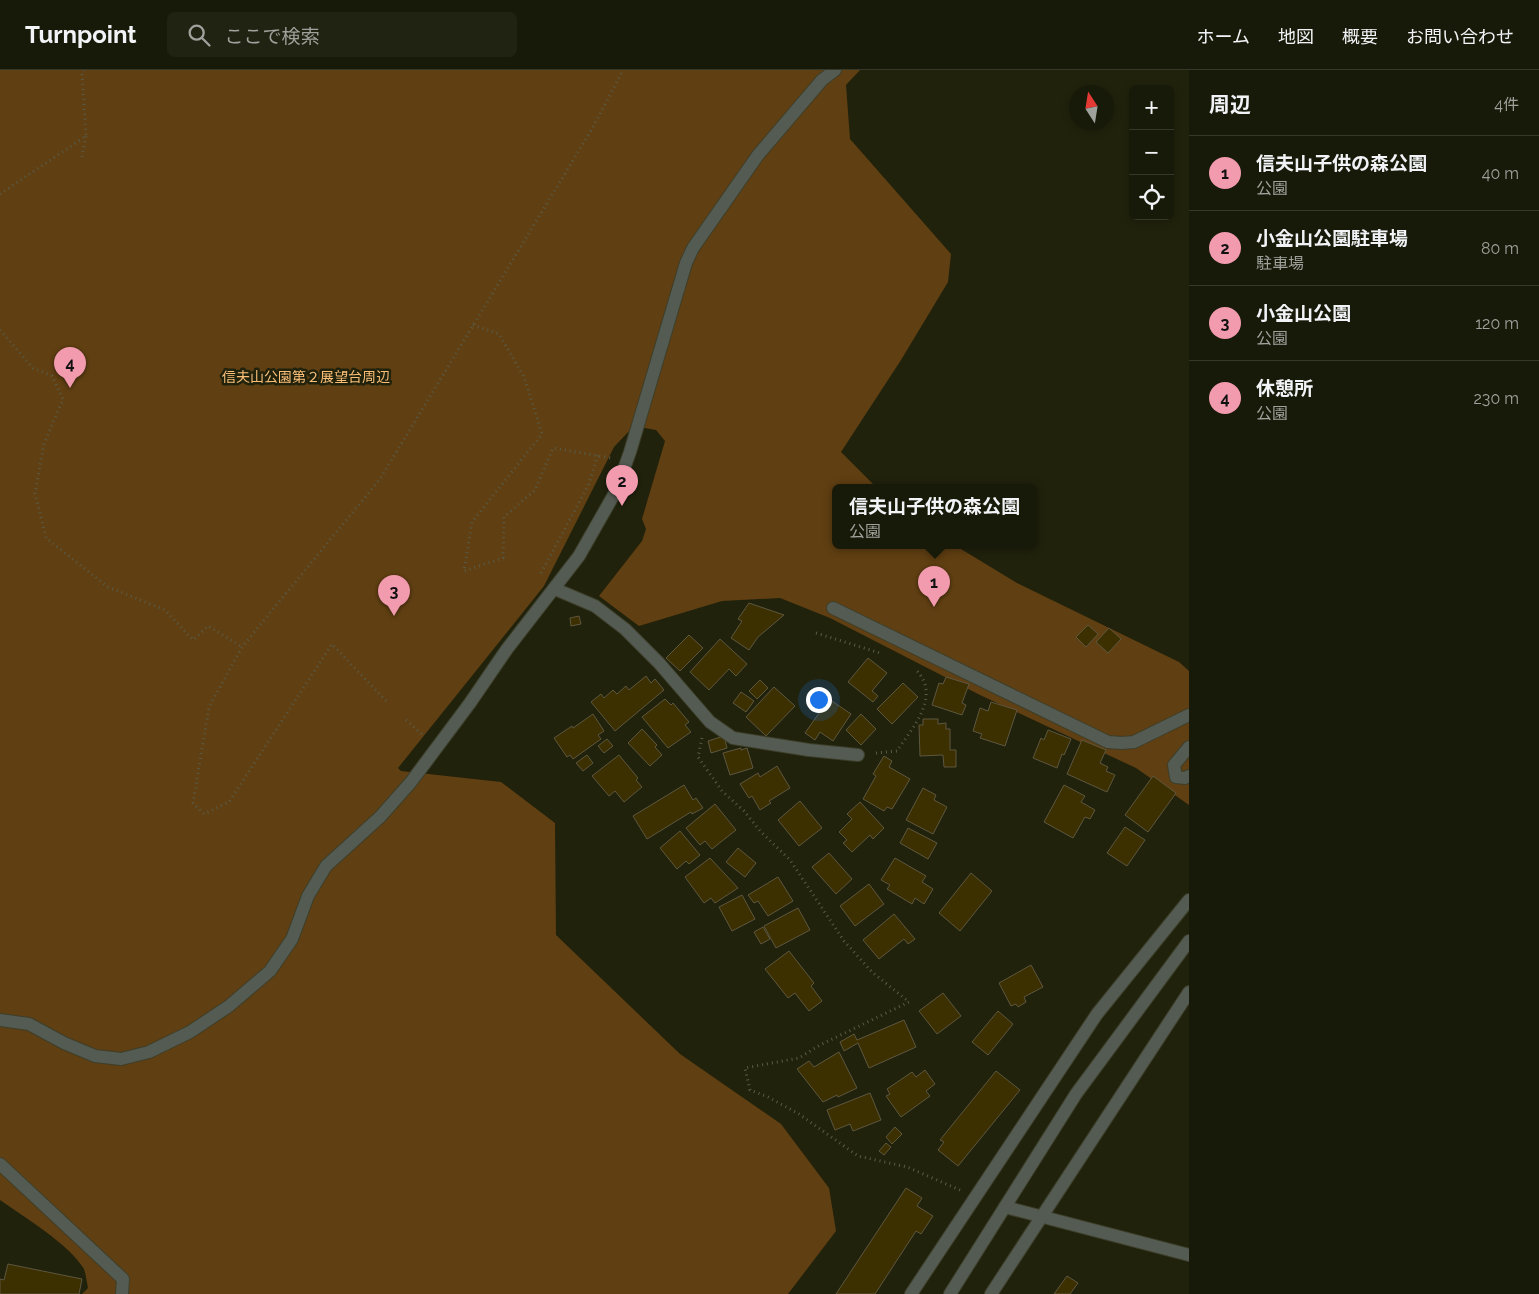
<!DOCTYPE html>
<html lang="ja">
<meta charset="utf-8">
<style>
:root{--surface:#181a09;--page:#212312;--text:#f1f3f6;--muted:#9fa19c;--line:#36382a;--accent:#f29aae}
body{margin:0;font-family:Raleway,"Noto Sans JP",sans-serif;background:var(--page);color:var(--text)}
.controls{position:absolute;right:15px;top:15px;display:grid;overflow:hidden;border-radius:8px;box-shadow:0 2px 8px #0003}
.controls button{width:45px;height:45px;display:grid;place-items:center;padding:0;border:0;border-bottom:1px solid var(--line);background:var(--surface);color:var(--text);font:25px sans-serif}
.compass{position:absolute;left:1069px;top:15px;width:45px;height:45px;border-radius:50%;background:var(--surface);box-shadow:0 2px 8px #0003;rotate:348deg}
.you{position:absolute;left:818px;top:629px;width:18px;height:18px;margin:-12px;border:4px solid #fff;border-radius:50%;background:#1a73e8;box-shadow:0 0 0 8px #1a73e833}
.badge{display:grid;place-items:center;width:32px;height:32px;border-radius:50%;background:var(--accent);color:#111;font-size:16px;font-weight:700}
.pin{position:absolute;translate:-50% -41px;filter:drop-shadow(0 1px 2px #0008)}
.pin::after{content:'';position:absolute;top:26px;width:18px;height:15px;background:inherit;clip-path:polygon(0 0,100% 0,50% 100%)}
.popup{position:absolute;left:832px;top:414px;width:205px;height:65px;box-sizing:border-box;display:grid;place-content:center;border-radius:8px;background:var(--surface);filter:drop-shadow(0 1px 4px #0005);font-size:16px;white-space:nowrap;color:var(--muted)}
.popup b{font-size:19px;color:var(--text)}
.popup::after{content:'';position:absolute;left:50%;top:100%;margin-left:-10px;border:10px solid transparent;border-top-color:var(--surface)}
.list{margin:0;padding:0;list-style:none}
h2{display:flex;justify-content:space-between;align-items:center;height:65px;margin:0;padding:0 20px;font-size:21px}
h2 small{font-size:16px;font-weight:400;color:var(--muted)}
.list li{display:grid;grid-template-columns:32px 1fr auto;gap:15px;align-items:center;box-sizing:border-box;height:75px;padding:0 20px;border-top:1px solid var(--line)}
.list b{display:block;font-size:19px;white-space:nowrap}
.list p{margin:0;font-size:16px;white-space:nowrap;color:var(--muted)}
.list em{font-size:16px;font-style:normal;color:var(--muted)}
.icon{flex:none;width:28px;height:28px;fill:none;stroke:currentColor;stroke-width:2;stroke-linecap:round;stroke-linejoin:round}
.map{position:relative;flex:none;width:1189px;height:1224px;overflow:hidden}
header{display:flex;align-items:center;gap:30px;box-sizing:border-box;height:70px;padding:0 25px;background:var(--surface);border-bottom:1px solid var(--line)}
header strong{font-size:24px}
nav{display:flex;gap:28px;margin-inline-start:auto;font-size:18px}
.search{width:350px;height:45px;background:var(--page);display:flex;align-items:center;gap:12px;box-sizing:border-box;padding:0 18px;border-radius:8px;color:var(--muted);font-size:19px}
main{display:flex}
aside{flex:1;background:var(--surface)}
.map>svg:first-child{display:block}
.green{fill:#603f12}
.building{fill:#3c2f00;stroke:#5e5740}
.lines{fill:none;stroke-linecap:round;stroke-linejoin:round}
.minor-casing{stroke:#3d3f2a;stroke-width:14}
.path{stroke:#595b47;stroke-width:3;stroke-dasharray:1 4;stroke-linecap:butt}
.minor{stroke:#545b52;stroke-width:12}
.labels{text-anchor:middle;stroke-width:5;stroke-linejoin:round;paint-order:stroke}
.park-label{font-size:14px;fill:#fbbf78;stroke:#20220c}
</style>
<header>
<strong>Turnpoint</strong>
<div class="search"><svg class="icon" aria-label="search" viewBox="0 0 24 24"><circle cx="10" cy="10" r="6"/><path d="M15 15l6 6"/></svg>ここで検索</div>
<nav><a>ホーム</a><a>地図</a><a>概要</a><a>お問い合わせ</a></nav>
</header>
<main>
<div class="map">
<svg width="1189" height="1224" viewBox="0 0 1189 1224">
<rect width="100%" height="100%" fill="#20220c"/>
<!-- green -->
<path class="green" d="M0,0H860L846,15L850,69L951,184L948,212L901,290L841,382L877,418H835V476H956L1017,513L1179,592L1189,601V735L1136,698L980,625L830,548L780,528L722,531L639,556L599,526L642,471L646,459L642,449L665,371L656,360L634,356L614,377L544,516L398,698L401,701L501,712L555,753L556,865L680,984L781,1054L829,1118L836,1161L788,1224H82L88,1218C87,1213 86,1205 84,1199C69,1174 24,1147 0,1130Z"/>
<!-- building -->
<g class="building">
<path d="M749,533L784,545L758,567L749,580L731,568L742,551L738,549Z"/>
<path d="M579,546L581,554L571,556L570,548Z"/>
<path d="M1088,555L1098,564L1086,577L1076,567Z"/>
<path d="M1109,558L1121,569L1108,583L1096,572Z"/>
<path d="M689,565L703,578L680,601L666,588Z"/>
<path d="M720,569L747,594L736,606L729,599L709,620L690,602Z"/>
<path d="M868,588L887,603L872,621L878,626L873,632L848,612Z"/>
<path d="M646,606L651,613L655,609L664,620L615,661L591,632L601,624L604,628L613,620L617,624L626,616L629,620Z"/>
<path d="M946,607L969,614L962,633L966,635L962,645L932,635L939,613L943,614Z"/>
<path d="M760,610L768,618L757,629L749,621Z"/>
<path d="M903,613L918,627L892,654L877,639Z"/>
<path d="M774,617L795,636L766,666L746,647Z"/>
<path d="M741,622L754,631L746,642L733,633Z"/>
<path d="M665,629L671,635L673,633L689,652L685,655L691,662L668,678L642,647Z"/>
<path d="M829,629L851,644L833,671L820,662L815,670L805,663Z"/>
<path d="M991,632L1017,640L1005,676L980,668L982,664L973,661L980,638L988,641Z"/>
<path d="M593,644L604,661L598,665L601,669L573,689L570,685L567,687L554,668L572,656L573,658Z"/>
<path d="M861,644L876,659L861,675L846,660Z"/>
<path d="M923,649H938V654L946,653V659H950V680H956V697H944L943,685L920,686L919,655H923Z"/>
<path d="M642,659L657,675L655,677L662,685L650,696L628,673Z"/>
<path d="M1048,660L1071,669L1064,685L1062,684L1057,698L1033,688L1041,668L1044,670Z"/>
<path d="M724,666L727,678L711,683L708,671Z"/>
<path d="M607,669L613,676L604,683L598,676Z"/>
<path d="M1082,670L1106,680L1100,693L1108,697L1106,701L1115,705L1107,722L1067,704Z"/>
<path d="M741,678V680L747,678L753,698L730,705L723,683Z"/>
<path d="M587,685L593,693L583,701L576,693Z"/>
<path d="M619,685L638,708L636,710L642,717L624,732L615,721L609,726L592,706Z"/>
<path d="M884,686L892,691L889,697L910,709L892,739L887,737L884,741L863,729L876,706L873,704Z"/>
<path d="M777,696L790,718L769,731L771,733L760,740L752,726L749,728L740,714L758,703L760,707Z"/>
<path d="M1153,706L1176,723L1148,762L1125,745Z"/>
<path d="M684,715L693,730L696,728L703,738L692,744L691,742L647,769L633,746Z"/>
<path d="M1064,715L1085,726L1081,732L1095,740L1090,749L1085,747L1073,768L1044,752Z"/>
<path d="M923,718L936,725L934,730L947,737L933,764L906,750Z"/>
<path d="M800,731L822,758L799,776L778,750Z"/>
<path d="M860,732L884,758L873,769L870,765L852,782L843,773L847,770L839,762L852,749L847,744Z"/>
<path d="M715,734L736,760L712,779L705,771L700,775L686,758Z"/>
<path d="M1125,757L1145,770L1127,796L1107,783Z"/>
<path d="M908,758L937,773L928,789L900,773Z"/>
<path d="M680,761L700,785L689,794L686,791L677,799L660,778Z"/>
<path d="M738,778L756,793L745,807L726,792Z"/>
<path d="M829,783L852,809L836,824L812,797Z"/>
<path d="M710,788L738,818L715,833L711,828L704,833L685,807Z"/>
<path d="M895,788L926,806L922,812L933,819L924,834L915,828L912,834L887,819L890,815L881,810Z"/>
<path d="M971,803L992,821L960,861L939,843Z"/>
<path d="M778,807L793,831L768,846L758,831L754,833L748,825Z"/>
<path d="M869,814L884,834L855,856L840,836Z"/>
<path d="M742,825L755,849L732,861L719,837Z"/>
<path d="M798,838L810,860L776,878L764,856Z"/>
<path d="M894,844L915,869L908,874L904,869L879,889L863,870Z"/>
<path d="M763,857L770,869L761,874L754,862Z"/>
<path d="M789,881L814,913L811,916L822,931L809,941L795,923L788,928L765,899Z"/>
<path d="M1031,895L1043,917L1024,927L1026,932L1018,937L1016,934L1011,936L999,913Z"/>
<path d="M943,923L961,946L937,964L919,941Z"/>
<path d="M998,941L1013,954L988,985L972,972Z"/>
<path d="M904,950L916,977L869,998L858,973L844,981L840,972L854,964L857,970Z"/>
<path d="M839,982L857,1018L838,1027L837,1025L823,1032L797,999L809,991L814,997Z"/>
<path d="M925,1000L935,1014L926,1021L930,1026L901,1047L886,1026L890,1024L887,1019L912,1002L916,1007Z"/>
<path d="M996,1001L1020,1020L958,1096L938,1080L944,1072L940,1070Z"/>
<path d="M870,1023L881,1050L853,1061L850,1054L835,1060L827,1040Z"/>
<path d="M895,1057L902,1064L892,1074L886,1067Z"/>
<path d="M886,1073L891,1077L884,1085L879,1081Z"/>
<path d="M906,1118L922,1128L917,1136L933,1146L921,1164L916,1161L875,1224H836Z"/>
<path d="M8,1194L82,1209L79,1224H0V1209L4,1210Z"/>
<path d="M1067,1206L1078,1213L1070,1224H1054Z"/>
</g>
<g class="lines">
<!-- minor casing -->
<g class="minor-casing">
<g id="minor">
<path d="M555,519L595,536L625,559L659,593L710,652L733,668L809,680L858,685"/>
<path d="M833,538L1108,672L1122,673L1134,672L1189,645"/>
<path d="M1189,677L1174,695L1176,707L1185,708L1189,706"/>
<path d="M0,950L29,954L64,973L95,986L121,989L149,982L190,962L229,936L270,901L292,869L308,826L326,796L380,747L411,712L470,633L507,579L579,486L616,421L630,382L686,193L693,178L758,85L822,10L835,0"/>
<path d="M0,1094L123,1209L122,1224"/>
<path d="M1005,1137L1189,1185"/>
<path d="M911,1224L1097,944L1189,830"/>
<path d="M950,1224L1076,1024L1189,871"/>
<path d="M991,1224L1189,922"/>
</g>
</g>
<!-- path -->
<g class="path">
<path d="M82,87L86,66"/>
<path d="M0,124L86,66L82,2L84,0"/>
<path d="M473,255L499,264L524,307L542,364L472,452L464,501L503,488L504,447L535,420L553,378L611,388"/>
<path d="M0,260L33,298L52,306L63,329L44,374L35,423L46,468L108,517L165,540L193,570L208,556L242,577"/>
<path d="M541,503L588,416L598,385"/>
<path d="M816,563L880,583"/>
<path d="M386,631L332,574L229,732L204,744L193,733L209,637L242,577L380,409L592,59L623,0"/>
<path d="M406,650L424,666"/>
<path d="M702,668L698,687L722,721L744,741L761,762L790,790L844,871L872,902L909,932L820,975L799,988L745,998L750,1020L768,1027L799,1044L858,1086L907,1097L960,1120"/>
<path d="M876,683L897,681C912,658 942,626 916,600"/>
</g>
<!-- minor -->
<use href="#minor" class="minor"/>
</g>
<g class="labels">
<!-- park labels -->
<g class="park-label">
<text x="306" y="312">信夫山公園第２展望台周辺</text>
</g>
</g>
</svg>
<div class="controls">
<button>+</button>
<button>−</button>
<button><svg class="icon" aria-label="locate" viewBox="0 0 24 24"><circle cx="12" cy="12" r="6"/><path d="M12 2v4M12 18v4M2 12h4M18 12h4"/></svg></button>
</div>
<svg class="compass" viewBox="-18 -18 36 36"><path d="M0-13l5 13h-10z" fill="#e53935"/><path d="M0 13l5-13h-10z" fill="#9fa19c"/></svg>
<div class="you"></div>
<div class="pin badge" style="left:934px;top:537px">1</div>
<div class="popup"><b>信夫山子供の森公園</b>公園</div>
<div class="pin badge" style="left:622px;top:436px">2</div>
<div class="pin badge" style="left:394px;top:546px">3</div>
<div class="pin badge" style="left:70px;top:318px">4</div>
</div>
<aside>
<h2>周辺<small>4件</small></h2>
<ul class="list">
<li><span class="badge">1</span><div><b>信夫山子供の森公園</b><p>公園</p></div><em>40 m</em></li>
<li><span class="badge">2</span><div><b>小金山公園駐車場</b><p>駐車場</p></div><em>80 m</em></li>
<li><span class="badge">3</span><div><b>小金山公園</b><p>公園</p></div><em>120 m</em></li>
<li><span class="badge">4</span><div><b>休憩所</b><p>公園</p></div><em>230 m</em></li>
</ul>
</aside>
</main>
